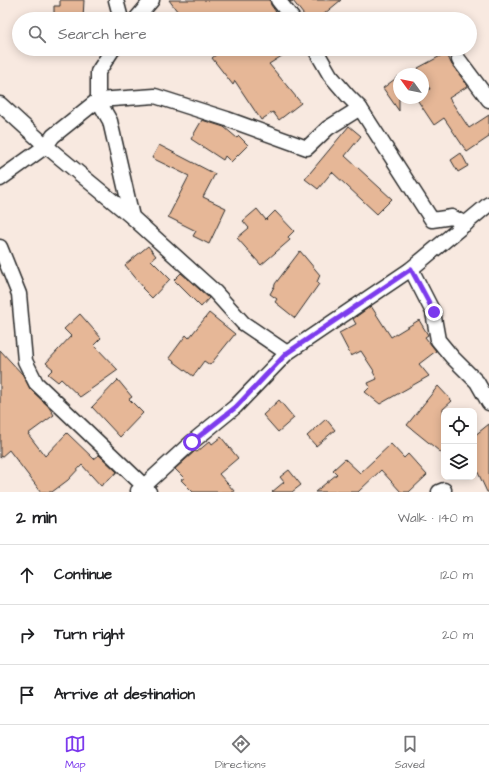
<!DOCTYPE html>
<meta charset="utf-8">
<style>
:root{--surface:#fff;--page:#f6f6f6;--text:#202124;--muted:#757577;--line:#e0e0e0;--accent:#7c3aed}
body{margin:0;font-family:"Architects Daughter",sans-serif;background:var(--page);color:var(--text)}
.controls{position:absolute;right:12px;bottom:12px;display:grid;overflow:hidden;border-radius:8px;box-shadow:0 2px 10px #0003}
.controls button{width:36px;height:36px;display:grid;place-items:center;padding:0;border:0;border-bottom:1px solid var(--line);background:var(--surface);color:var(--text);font:20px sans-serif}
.compass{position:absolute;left:393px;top:68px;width:36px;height:36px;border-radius:50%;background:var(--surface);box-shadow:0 2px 10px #0003;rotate:303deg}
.stop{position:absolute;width:12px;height:12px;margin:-9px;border:3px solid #7c3aed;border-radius:50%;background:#fff}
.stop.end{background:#7c3aed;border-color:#fff;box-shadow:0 1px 4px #0008}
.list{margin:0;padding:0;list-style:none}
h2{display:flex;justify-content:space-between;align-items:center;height:52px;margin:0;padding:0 16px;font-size:17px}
h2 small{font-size:13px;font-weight:400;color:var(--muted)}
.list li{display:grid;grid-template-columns:26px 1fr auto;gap:12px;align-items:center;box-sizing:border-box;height:60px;padding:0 16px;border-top:1px solid var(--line)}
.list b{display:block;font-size:15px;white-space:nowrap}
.list em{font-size:13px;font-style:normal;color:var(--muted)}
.icon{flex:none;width:22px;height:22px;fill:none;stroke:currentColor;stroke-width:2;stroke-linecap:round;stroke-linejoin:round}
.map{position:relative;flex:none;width:489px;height:492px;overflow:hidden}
.search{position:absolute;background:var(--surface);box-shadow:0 2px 10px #0003;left:12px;right:12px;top:12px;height:44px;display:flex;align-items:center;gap:10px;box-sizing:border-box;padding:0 14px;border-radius:22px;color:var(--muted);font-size:15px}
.sheet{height:232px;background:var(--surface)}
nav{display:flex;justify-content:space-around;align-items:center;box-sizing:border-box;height:56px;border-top:1px solid var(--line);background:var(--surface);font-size:11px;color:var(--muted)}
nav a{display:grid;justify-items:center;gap:2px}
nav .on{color:var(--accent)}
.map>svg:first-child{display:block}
.building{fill:#e6b797;stroke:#2b2b2b}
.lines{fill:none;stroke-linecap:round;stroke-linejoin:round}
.minor-casing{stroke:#2b2b2b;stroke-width:17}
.minor{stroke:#fff;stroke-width:14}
.route{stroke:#7c3aed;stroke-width:5}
</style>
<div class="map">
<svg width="489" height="492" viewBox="0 0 489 492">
<rect width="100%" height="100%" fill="#f8e9e0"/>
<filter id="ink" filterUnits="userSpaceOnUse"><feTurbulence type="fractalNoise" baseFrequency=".025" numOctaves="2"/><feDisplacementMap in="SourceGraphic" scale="8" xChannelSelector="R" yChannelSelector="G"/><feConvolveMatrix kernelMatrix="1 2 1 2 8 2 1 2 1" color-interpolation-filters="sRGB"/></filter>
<g filter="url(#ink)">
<!-- building -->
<g class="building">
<path d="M60,0H84L83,19L54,18V6H60Z"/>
<path d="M169,0H270L271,5L276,12L265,19H183Z"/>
<path d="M289,0H341L318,19H307L293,1L291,2Z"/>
<path d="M223,49H293L269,64L301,103L279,120L273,112L261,120L235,81L233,85L212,58Z"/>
<path d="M446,53L452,65L468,86L449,98L469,128L489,115V137L467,152L444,118L434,125L416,98H423V93L430,89L423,77V74H421L418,68Z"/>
<path d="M399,76V111L383,88Z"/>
<path d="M202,120L224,127L237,138L239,136L248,145L231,162L225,156L223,160L191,139Z"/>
<path d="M349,126L361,136L345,156L392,199L377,214L332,172L318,189L305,179Z"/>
<path d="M159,145L215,174L203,197L226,208L209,244L193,236L196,231L168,217L189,176L152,158Z"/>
<path d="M461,153L468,166L458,172L451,160Z"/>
<path d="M257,209L266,220L275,211L294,231L288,237L290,240L261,265L237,238L249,228L243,221Z"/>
<path d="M148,246L156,256L151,260L170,279L152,298L142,288L143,287L125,265Z"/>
<path d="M300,251L320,275L317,282L319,284L295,318L275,302L277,299L270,294L275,285V284Z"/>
<path d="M181,273L209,298L201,307L174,280Z"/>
<path d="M371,306L391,337L419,320L428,335L425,337L436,351L419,364L429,376L380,404L365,392L370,387L368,383L377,379L373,372L374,371L361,351L351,356L339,333L356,324L353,319Z"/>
<path d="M209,313L235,334L210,365L204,361L193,376L169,358L186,335L189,338Z"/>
<path d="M80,314L101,338L94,345L118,370L80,397L61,379L58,382L48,374L53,369L46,363L71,336L64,329Z"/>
<path d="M0,350L23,375L30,389L48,406L54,415L28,434L45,456L67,433L94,459L99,455L117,472L101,486L82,465L68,480L52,492H41L9,450L0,458Z"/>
<path d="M118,380L132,397L129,399L143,413L120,437L92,407Z"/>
<path d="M438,386L452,401L443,409L444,455L407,425Z"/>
<path d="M279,400L294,418L278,432L263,415Z"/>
<path d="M326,419L335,430L316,446L307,436Z"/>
<path d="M489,424V492H487L474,464V436Z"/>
<path d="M221,437L238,458L219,474L235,492H193L181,480L184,478L175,469L195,451L197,452L210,441L212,444Z"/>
<path d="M391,444L404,458L408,454L427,475L409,492H401L381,470L358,492H315L337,474L333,470L345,459L360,473Z"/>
<path d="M289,470L301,485L292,492H272L284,482L280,477Z"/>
</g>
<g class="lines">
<!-- minor casing -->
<g class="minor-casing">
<g id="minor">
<path d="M116,0L121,19"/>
<path d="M278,0L293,19"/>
<path d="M136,19L152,0"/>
<path d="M113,49L98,72V100L110,121L132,217L215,292L243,323L287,353"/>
<path d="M315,49L330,75L348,96L360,108"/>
<path d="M459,60L489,100"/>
<path d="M0,104L46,146L132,217"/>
<path d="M0,179L46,146L53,136L98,100L155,96L227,119L307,148L328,128L360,108L432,220L452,217L466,224"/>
<path d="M0,247L19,294L25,361L36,383L144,486L138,491"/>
<path d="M411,269L433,312L438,340L452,357L477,382L489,403"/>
<path d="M149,492L144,486L192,442L235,407L287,353L411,269L489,204"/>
<path d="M439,492L444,490"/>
</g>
</g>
<!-- minor -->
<use href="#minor" class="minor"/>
</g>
</g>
<g class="lines" filter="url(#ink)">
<!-- route -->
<path class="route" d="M192,442L236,407L287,353L411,269L434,312"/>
</g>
</svg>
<div class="controls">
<button><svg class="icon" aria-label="locate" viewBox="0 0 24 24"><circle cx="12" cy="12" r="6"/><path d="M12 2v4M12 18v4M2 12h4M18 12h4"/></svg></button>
<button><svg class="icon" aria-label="layers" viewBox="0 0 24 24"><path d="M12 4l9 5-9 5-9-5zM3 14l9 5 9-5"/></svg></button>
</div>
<svg class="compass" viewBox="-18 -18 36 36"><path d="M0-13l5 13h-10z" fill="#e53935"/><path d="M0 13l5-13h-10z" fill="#757577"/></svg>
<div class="stop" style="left:192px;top:442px"></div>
<div class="stop end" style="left:434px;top:312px"></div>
<div class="search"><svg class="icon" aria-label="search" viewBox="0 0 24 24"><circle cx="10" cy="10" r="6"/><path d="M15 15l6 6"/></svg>Search here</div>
</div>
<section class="sheet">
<h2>2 min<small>Walk · 140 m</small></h2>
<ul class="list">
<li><svg class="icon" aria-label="ahead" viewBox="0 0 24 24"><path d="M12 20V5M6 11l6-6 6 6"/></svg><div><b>Continue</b></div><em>120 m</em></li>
<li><svg class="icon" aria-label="right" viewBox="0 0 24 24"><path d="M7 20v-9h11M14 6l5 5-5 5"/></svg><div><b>Turn right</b></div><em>20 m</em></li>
<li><svg class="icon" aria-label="arrive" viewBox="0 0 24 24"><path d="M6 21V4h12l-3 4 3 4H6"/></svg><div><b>Arrive at destination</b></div></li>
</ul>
</section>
<nav>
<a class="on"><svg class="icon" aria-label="map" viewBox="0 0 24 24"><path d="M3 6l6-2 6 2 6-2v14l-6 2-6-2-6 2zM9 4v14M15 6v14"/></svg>Map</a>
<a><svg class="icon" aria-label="directions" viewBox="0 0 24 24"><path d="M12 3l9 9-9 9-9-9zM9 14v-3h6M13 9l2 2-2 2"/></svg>Directions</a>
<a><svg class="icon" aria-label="saved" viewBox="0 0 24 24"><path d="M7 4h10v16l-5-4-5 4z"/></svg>Saved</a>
</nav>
